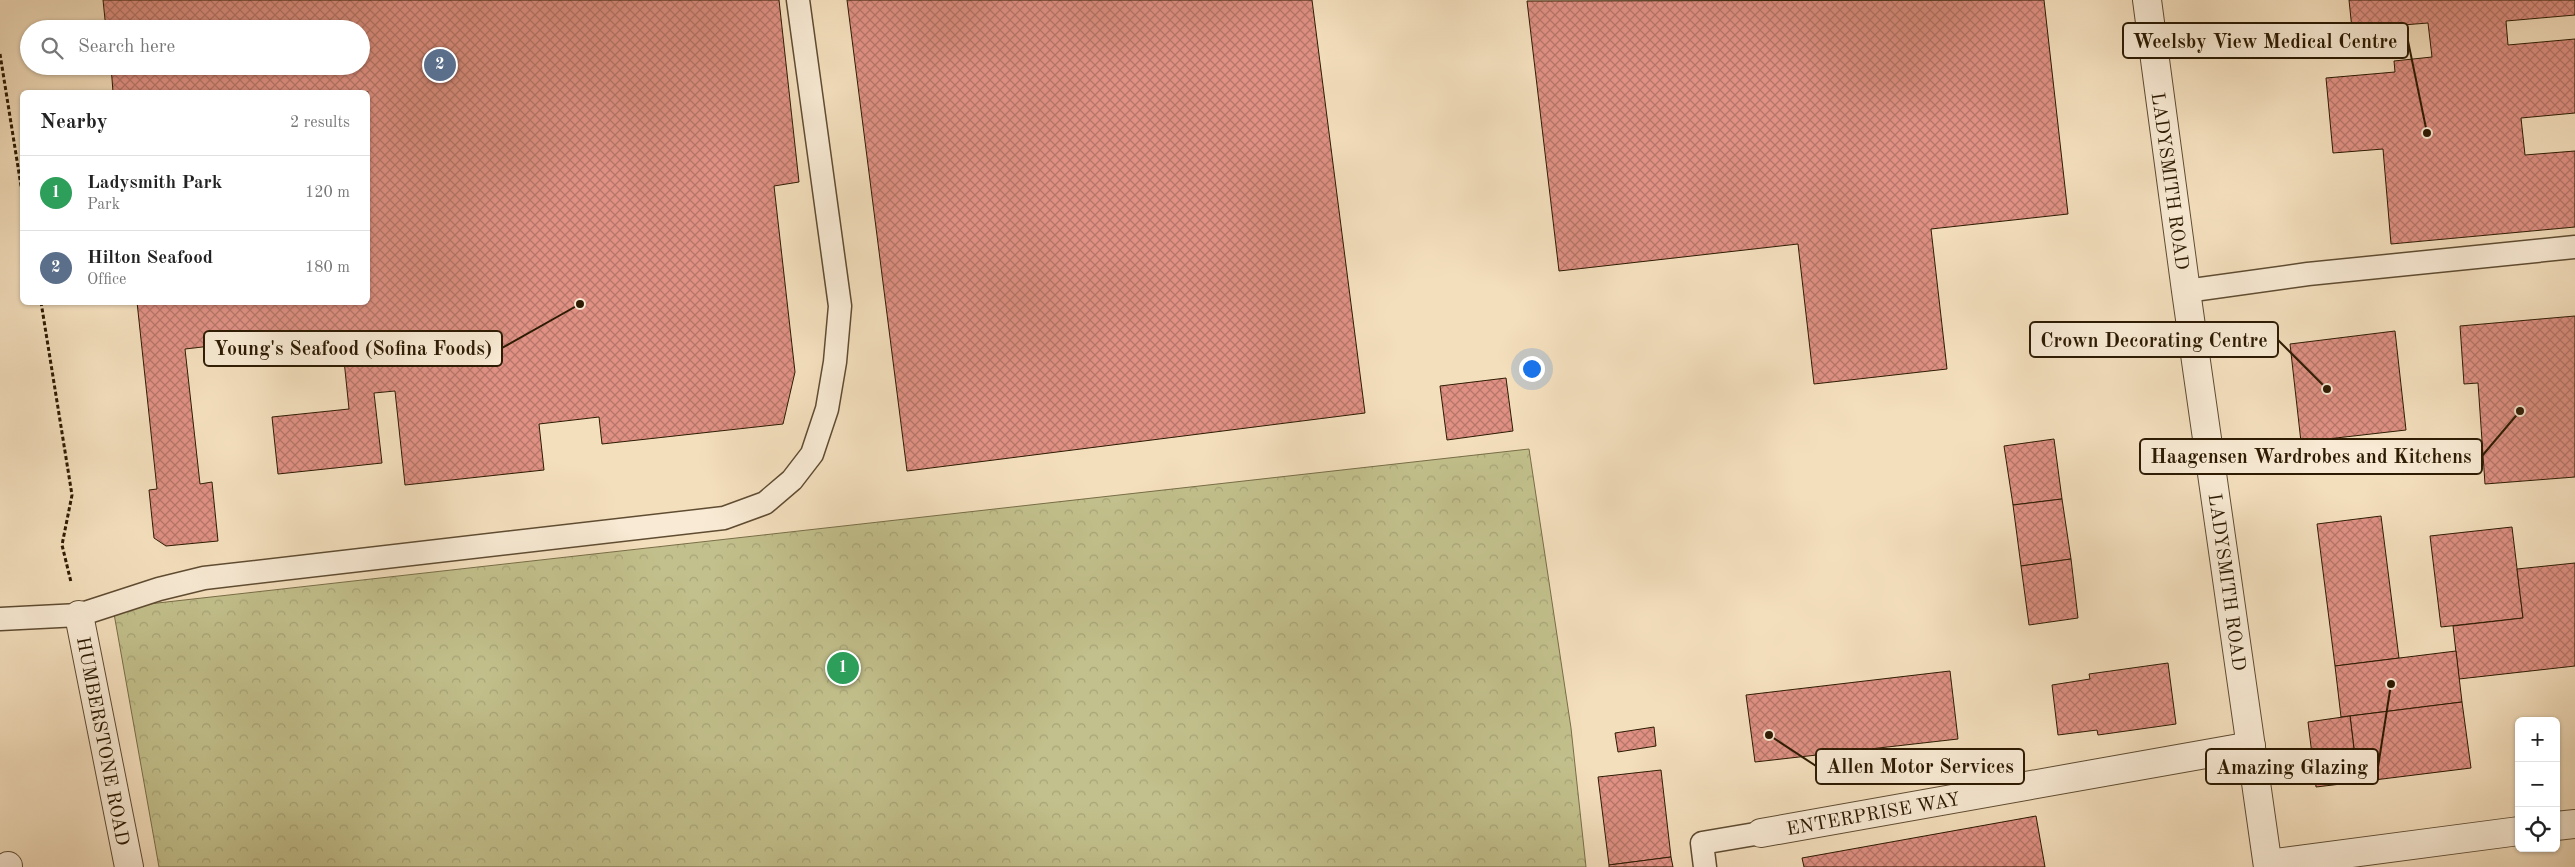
<!DOCTYPE html>
<meta charset="utf-8">
<style>
:root{--surface:#fff;--page:#f6f6f6;--text:#222;--muted:#767676;--line:#e0e0e0;--accent:#8f2418}
body{margin:0;font-family:"Old Standard TT",serif;background:var(--page);color:var(--text)}
.controls{position:absolute;right:15px;bottom:15px;display:grid;overflow:hidden;border-radius:8px;box-shadow:0 1px 4px #0004}
.controls button{width:45px;height:45px;display:grid;place-items:center;padding:0;border:0;border-bottom:1px solid var(--line);background:var(--surface);color:var(--text);font:25px sans-serif}
.you{position:absolute;left:1531px;top:368px;width:18px;height:18px;margin:-12px;border:4px solid #fff;border-radius:50%;background:#1a73e8;box-shadow:0 0 0 8px #1a73e833}
.badge{display:grid;place-items:center;width:32px;height:32px;border-radius:50%;background:var(--accent);color:#fff;font-size:16px;font-weight:700}
.pin{position:absolute;translate:-50% -50%;border:2px solid #fff;box-shadow:0 1px 5px #0006}
.list{margin:0;padding:0;list-style:none}
h2{display:flex;justify-content:space-between;align-items:center;height:65px;margin:0;padding:0 20px;font-size:21px}
h2 small{font-size:16px;font-weight:400;color:var(--muted)}
.list li{display:grid;grid-template-columns:32px 1fr auto;gap:15px;align-items:center;box-sizing:border-box;height:75px;padding:0 20px;border-top:1px solid var(--line)}
.list b{display:block;font-size:19px;white-space:nowrap}
.list p{margin:0;font-size:16px;white-space:nowrap;color:var(--muted)}
.list em{font-size:16px;font-style:normal;color:var(--muted)}
.icon{flex:none;width:28px;height:28px;fill:none;stroke:currentColor;stroke-width:2;stroke-linecap:round;stroke-linejoin:round}
.map{position:relative;flex:none;width:2575px;height:867px;overflow:hidden}
.search{position:absolute;background:var(--surface);box-shadow:0 1px 4px #0004;left:20px;top:20px;width:350px;height:55px;display:flex;align-items:center;gap:12px;box-sizing:border-box;padding:0 18px;border-radius:28px;color:var(--muted);font-size:19px}
.panel{position:absolute;background:var(--surface);box-shadow:0 1px 4px #0004;left:20px;top:90px;width:350px;height:215px;border-radius:8px}
.map>svg:first-child{display:block}
.forest{fill:url(#forest-crowns);stroke:#786e48}
.building{fill:url(#building-cross-hatch);stroke:#2d1b03}
.lines{fill:none;stroke-linecap:round;stroke-linejoin:round}
.service-casing{stroke:#5f4c32;stroke-width:25}
.minor-casing{stroke:#5f4c32;stroke-width:30}
.tertiary-casing{stroke:#5f4c32;stroke-width:30}
.path{stroke:#2d1b03;stroke-width:3;stroke-dasharray:4 2.5;stroke-linecap:butt}
.service{stroke:#f8ead4;stroke-width:22}
.minor{stroke:#f8ead4;stroke-width:28}
.tertiary{stroke:#f8ead4;stroke-width:28}
.labels{text-anchor:middle;stroke-width:4;stroke-linejoin:round;paint-order:stroke}
.street-label{font-size:19px;fill:#2d1b03;stroke:#f8ead4}
.leader{fill:none;stroke:#2d1b03;stroke-width:2}
.callout-dot{fill:#2d1b03;stroke:#f8ead4;stroke-width:2}
.callout{fill:#f8ead4;stroke:#2d1b03;stroke-width:2}
.callout-label{font-size:20px;text-anchor:middle;font-weight:bold;fill:#2d1b03}
</style>
<div class="map">
<svg width="2575" height="867" viewBox="0 0 2575 867">
<defs>
<pattern id="forest-crowns" width="20" height="18" patternUnits="userSpaceOnUse" patternTransform="scale(1.25)"><rect width="20" height="18" fill="#c2c08c"/><path d="M2 6a3 3 0 1 1 6 0M12 15a3 3 0 1 1 6 0" fill="none" stroke="#a7a477"/></pattern>
<pattern id="building-cross-hatch" width="8" height="8" patternUnits="userSpaceOnUse" patternTransform="scale(1.25)"><rect width="8" height="8" fill="#e09184"/><path d="M0 0l8 8M0 8l8-8" fill="none" stroke="#b6766a"/></pattern>
</defs>
<rect width="100%" height="100%" fill="#f4dfbd"/>
<filter id="stains"><feTurbulence type="fractalNoise" baseFrequency=".004" numOctaves="4"/><feColorMatrix values="0 0 0 0 .2 0 0 0 0 .09 0 0 0 0 .02 0 0 0 .5 -.17"/></filter>
<radialGradient id="worn" r=".72"><stop offset=".6" stop-color="#630" stop-opacity="0"/><stop offset="1" stop-color="#630" stop-opacity=".3"/></radialGradient>
<!-- forest -->
<path class="forest" d="M1529,449L1571,728L1586,867H159L113,608Z"/>
<!-- building -->
<g class="building">
<path d="M103,0H779L799,182L774,186L795,372L783,424L602,444L599,417L539,424L544,470L405,485L395,391L374,393L382,463L278,474L272,417L349,409L341,331L185,349L200,484L212,482L218,541L166,546L154,538L149,490L157,489L137,302H368V92H113L111,66H361V29H106Z"/>
<path d="M847,0H1312L1365,413L907,471Z"/>
<path d="M2044,0L2068,214L1931,229L1947,369L1814,384L1798,244L1559,271L1527,1Z"/>
<path d="M2349,0H2575V15L2506,21L2508,45L2575,39V113L2521,118L2525,155L2575,151V227L2391,244L2383,149L2333,153L2326,78L2395,72L2394,61L2432,57L2428,23L2352,29Z"/>
<path d="M2575,316V477L2485,484L2478,383L2464,384L2460,326Z"/>
<path d="M2395,331L2406,430L2301,442L2290,344Z"/>
<path d="M1506,378L1513,431L1447,440L1440,386Z"/>
<path d="M2054,439L2062,499L2013,505L2004,446Z"/>
<path d="M2062,499L2071,559L2021,566L2013,505Z"/>
<path d="M2381,516L2399,658L2335,666L2317,524Z"/>
<path d="M2512,527L2523,618L2441,627L2430,536Z"/>
<path d="M2071,559L2078,618L2029,625L2021,566Z"/>
<path d="M2575,563V666L2459,679L2453,626L2523,618L2517,569Z"/>
<path d="M2456,651L2462,702L2341,717L2335,666Z"/>
<path d="M2168,663L2176,724L2098,735L2097,730L2058,735L2052,685L2090,679L2089,674Z"/>
<path d="M1950,671L1958,739L1755,762L1746,695Z"/>
<path d="M2462,702L2471,768L2358,782L2350,716Z"/>
<path d="M2350,716L2358,782L2316,787L2308,722Z"/>
<path d="M1654,727L1656,746L1618,752L1615,733Z"/>
<path d="M1661,770L1671,857L1609,865L1598,777Z"/>
<path d="M2036,816L2045,867H1804L1802,858Z"/>
<path d="M1671,857L1673,867H1609V865Z"/>
</g>
<g class="lines">
<!-- service casing -->
<g class="service-casing">
<g id="service">
<path d="M2186,291L2308,274L2575,247"/>
<path d="M0,619L79,615L159,589L204,578L724,518L765,503L792,480L812,454L827,409L835,362L840,306L798,0"/>
<path d="M1705,867L1702,843L1761,833"/>
</g>
</g>
<!-- minor casing -->
<g class="minor-casing">
<g id="minor">
<path d="M79,615L129,867"/>
<path d="M2556,826L2575,824"/>
<path d="M1761,833L2251,746"/>
<path d="M2268,864L2519,831"/>
<path d="M8,866V867"/>
</g>
</g>
<!-- tertiary casing -->
<g class="tertiary-casing">
<path id="tertiary" d="M2147,0L2186,291L2268,867"/>
</g>
<!-- path -->
<g class="path">
<path d="M0,54L22,192"/>
<path d="M41,302L72,495L62,545L71,582"/>
</g>
<!-- service -->
<use href="#service" class="service"/>
<!-- minor -->
<use href="#minor" class="minor"/>
<!-- tertiary -->
<use href="#tertiary" class="tertiary"/>
</g>
<g class="labels">
<!-- street labels -->
<g class="street-label">
<text transform="translate(2171 181) rotate(82)" y="7">LADYSMITH ROAD</text>
<text transform="translate(2228 582) rotate(82)" y="7">LADYSMITH ROAD</text>
<text transform="translate(104 741) rotate(79)" y="7">HUMBERSTONE ROAD</text>
<text transform="translate(1873 813) rotate(-10)" y="7">ENTERPRISE WAY</text>
</g>
</g>
<!-- callouts -->
<path class="leader" d="M2427 133L2408 41M2327 389L2278 340M580 304L502 348M2520 411L2482 456M1769 735L1816 766M2391 684L2378 767"/>
<g class="callout-dot">
<circle cx="2427" cy="133" r="5"/>
<circle cx="2327" cy="389" r="5"/>
<circle cx="580" cy="304" r="5"/>
<circle cx="2520" cy="411" r="5"/>
<circle cx="1769" cy="735" r="5"/>
<circle cx="2391" cy="684" r="5"/>
</g>
<g class="callout">
<rect x="2123" y="23" width="285" height="35" rx="5"/>
<rect x="2030" y="322" width="248" height="35" rx="5"/>
<rect x="204" y="331" width="298" height="35" rx="5"/>
<rect x="2140" y="439" width="342" height="35" rx="5"/>
<rect x="1816" y="749" width="208" height="35" rx="5"/>
<rect x="2206" y="749" width="172" height="35" rx="5"/>
</g>
<g class="callout-label">
<text x="2265" y="48">Weelsby View Medical Centre</text>
<text x="2154" y="347">Crown Decorating Centre</text>
<text x="353" y="355">Young's Seafood (Sofina Foods)</text>
<text x="2311" y="463">Haagensen Wardrobes and Kitchens</text>
<text x="1920" y="773">Allen Motor Services</text>
<text x="2292" y="774">Amazing Glazing</text>
</g>
<rect width="100%" height="100%" filter="url(#stains)"/>
<rect width="100%" height="100%" fill="url(#worn)"/>
</svg>
<div class="controls">
<button>+</button>
<button>−</button>
<button><svg class="icon" aria-label="locate" viewBox="0 0 24 24"><circle cx="12" cy="12" r="6"/><path d="M12 2v4M12 18v4M2 12h4M18 12h4"/></svg></button>
</div>
<div class="you"></div>
<div class="pin badge" style="left:843px;top:668px;background:#2e9e5b">1</div>
<div class="pin badge" style="left:440px;top:65px;background:#5c6f8a">2</div>
<div class="search"><svg class="icon" aria-label="search" viewBox="0 0 24 24"><circle cx="10" cy="10" r="6"/><path d="M15 15l6 6"/></svg>Search here</div>
<section class="panel">
<h2>Nearby<small>2 results</small></h2>
<ul class="list">
<li><span class="badge" style="background:#2e9e5b">1</span><div><b>Ladysmith Park</b><p>Park</p></div><em>120 m</em></li>
<li><span class="badge" style="background:#5c6f8a">2</span><div><b>Hilton Seafood</b><p>Office</p></div><em>180 m</em></li>
</ul>
</section>
</div>
